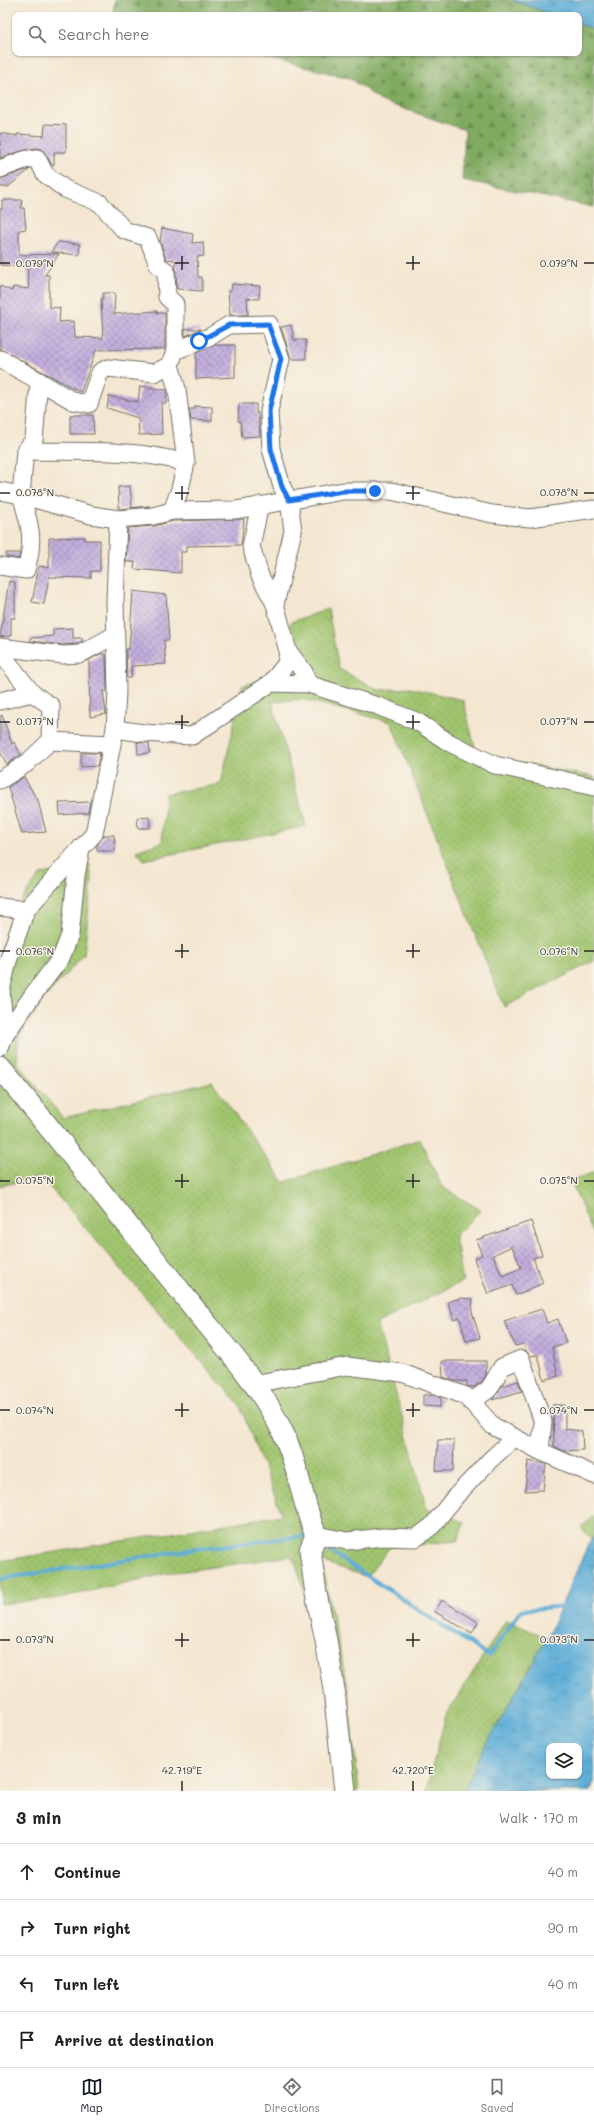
<!DOCTYPE html>
<meta charset="utf-8">
<style>
:root{--surface:#fff;--page:#f2f2f2;--text:#202124;--muted:#757577;--line:#e0e0e0;--accent:#111827}
body{margin:0;font-family:Mali,sans-serif;background:var(--page);color:var(--text)}
.controls{position:absolute;right:12px;bottom:12px;display:grid;overflow:hidden;border-radius:8px;box-shadow:0 1px 3px #0004}
.controls button{width:36px;height:36px;display:grid;place-items:center;padding:0;border:0;border-bottom:1px solid var(--line);background:var(--surface);color:var(--text);font:20px sans-serif}
.stop{position:absolute;width:12px;height:12px;margin:-9px;border:3px solid #1a73e8;border-radius:50%;background:#fff}
.stop.end{background:#1a73e8;border-color:#fff;box-shadow:0 1px 4px #0008}
.list{margin:0;padding:0;list-style:none}
h2{display:flex;justify-content:space-between;align-items:center;height:52px;margin:0;padding:0 16px;font-size:17px}
h2 small{font-size:13px;font-weight:400;color:var(--muted)}
.list li{display:grid;grid-template-columns:26px 1fr auto;gap:12px;align-items:center;box-sizing:border-box;height:56px;padding:0 16px;border-top:1px solid var(--line)}
.list b{display:block;font-size:15px;white-space:nowrap}
.list em{font-size:13px;font-style:normal;color:var(--muted)}
.icon{flex:none;width:22px;height:22px;fill:none;stroke:currentColor;stroke-width:2;stroke-linecap:round;stroke-linejoin:round}
.map{position:relative;flex:none;width:594px;height:1791px;overflow:hidden}
.search{position:absolute;background:var(--surface);box-shadow:0 1px 3px #0004;left:12px;right:12px;top:12px;height:44px;display:flex;align-items:center;gap:10px;box-sizing:border-box;padding:0 14px;border-radius:8px;color:var(--muted);font-size:15px}
.sheet{height:276px;background:var(--surface)}
nav{display:flex;justify-content:space-around;align-items:center;box-sizing:border-box;height:56px;border-top:1px solid var(--line);background:var(--surface);font-size:11px;color:var(--muted)}
nav a{display:grid;justify-items:center;gap:2px}
nav .on{color:var(--accent)}
.map>svg:first-child{display:block}
.grass{fill:url(#grass-dots);stroke:#66784c}
.forest{fill:url(#forest-firs);stroke:#566a46}
.water{fill:url(#water-ripples);stroke:#446c81;fill-rule:evenodd}
.lines{fill:none;stroke-linecap:round;stroke-linejoin:round}
.stream{stroke:#5dadd7;stroke-width:4}
.building{fill:url(#building-cross-hatch);fill-rule:evenodd}
.minor-casing{stroke:#716d65;stroke-width:19}
.tertiary-casing{stroke:#716d65;stroke-width:23}
.minor{stroke:#fff;stroke-width:17}
.tertiary{stroke:#fff;stroke-width:21}
.route{stroke:#1a73e8;stroke-width:5}
.ticks{fill:none;stroke:#2b2b2b;stroke-width:1.5}
.ticks-label{font-size:10px;text-anchor:middle;fill:#2b2b2b;stroke:#f7f3e8;stroke-width:3;stroke-linejoin:round;paint-order:stroke}
</style>
<div class="map">
<svg width="594" height="1791" viewBox="0 0 594 1791">
<defs>
<pattern id="grass-dots" width="8" height="8" patternUnits="userSpaceOnUse"><rect width="8" height="8" fill="#a0c56e"/><path d="M2 2h.1M6 6h.1" fill="none" stroke="#8aa95f" stroke-width="1.8" stroke-linecap="round"/></pattern>
<pattern id="forest-firs" width="22" height="20" patternUnits="userSpaceOnUse"><rect width="22" height="20" fill="#80aa61"/><path d="M5 1l3.5 6h-7zM16 11l3.5 6h-7z" fill="#698b50"/></pattern>
<pattern id="water-ripples" width="26" height="14" patternUnits="userSpaceOnUse"><rect width="26" height="14" fill="#5dadd7"/><path d="M2 4q2-2 4 0t4 0M15 11q2-2 4 0t4 0" fill="none" stroke="#4d8daf"/></pattern>
<pattern id="building-cross-hatch" width="8" height="8" patternUnits="userSpaceOnUse"><rect width="8" height="8" fill="#c3aede"/><path d="M0 0l8 8M0 8l8-8" fill="none" stroke="#9f8eb4"/></pattern>
</defs>
<rect width="100%" height="100%" fill="#f7f3e8"/>
<filter id="ink" filterUnits="userSpaceOnUse"><feTurbulence type="fractalNoise" baseFrequency=".025" numOctaves="2"/><feDisplacementMap in="SourceGraphic" scale="8" xChannelSelector="R" yChannelSelector="G"/><feConvolveMatrix kernelMatrix="1 2 1 2 8 2 1 2 1" color-interpolation-filters="sRGB"/></filter>
<filter id="wash" filterUnits="userSpaceOnUse"><feTurbulence type="fractalNoise" baseFrequency=".012" numOctaves="4" result="noise"/><feDisplacementMap in="SourceGraphic" scale="16" xChannelSelector="R" yChannelSelector="G"/><feGaussianBlur stdDeviation="0.9" result="paint"/><feColorMatrix in="noise" values="0 0 0 0 0 0 0 0 0 0 0 0 0 0 0 0 0 1.4 0 .05"/><feComposite in="paint" operator="in"/></filter>
<g filter="url(#wash)">
<rect width="100%" height="100%" fill="#f4e7d1"/>
<!-- grass -->
<g class="grass">
<path d="M328,609L339,669L379,690L410,688L463,700L477,755L594,777V961L504,1007L391,722L302,699L272,702L306,826L144,860L136,851L162,842L165,794L221,784L242,686L265,678L281,661L291,622Z"/>
<path d="M89,863L92,877L84,955L45,997L19,1036L17,1062L63,1118L212,1082L284,1182L420,1139L442,1187L481,1210L455,1236L463,1281L377,1323L427,1509L465,1522L457,1541L390,1547L367,1577L321,1561L348,1690L359,1791H336L326,1664L296,1564L291,1556L164,1574L59,1598L0,1604V1561L282,1515L240,1406L41,1177L0,1186V977L2,976L22,899L40,875Z"/>
<path d="M594,1172V1236L571,1181Z"/>
<path d="M594,1515V1537L591,1538L581,1528Z"/>
<path d="M506,1620L547,1638L482,1752L463,1791H426L446,1715Z"/>
</g>
<!-- forest -->
<g class="forest">
<path d="M115,0H511L554,15H112Z"/>
<path d="M579,24L594,29V207L462,180L465,130L381,101L350,78L246,53H579Z"/>
</g>
<!-- water -->
<g class="water">
<path d="M511,0H594V29L579,24V15H554Z"/>
<path d="M594,1537V1782L590,1791H463L482,1752L547,1638L591,1538ZM549,1746H579V1776H549Z"/>
</g>
<g class="lines">
<!-- stream -->
<g class="stream">
<path d="M325,1548L489,1656L521,1610L566,1606"/>
<path d="M0,1579L195,1549L304,1536"/>
</g>
</g>
<g id="blocks">
<!-- building -->
<g class="building">
<path d="M45,124L66,125V152H54V165H52L42,149L36,148L21,151L0,158V133L17,136V134L44,136Z"/>
<path d="M30,169L8,187H0V179Z"/>
<path d="M2,200H22L21,208H24L26,229L19,230V255L59,254L45,275H49V307L60,308L59,322L74,321L75,337L103,338L101,299H103V293H115L114,314L157,311V313H165V349L96,350L81,392L0,349V286L12,291L13,287L29,289L27,266L0,265V209H2Z"/>
<path d="M162,228L193,234L192,243L203,242L204,256L197,257L198,277H202V291L177,289L175,260L166,259L160,241Z"/>
<path d="M58,242L80,244L79,255L51,252Z"/>
<path d="M232,284L260,286L259,299L247,298L248,315H230L228,291H231Z"/>
<path d="M291,325L294,340H306V359H291L281,327Z"/>
<path d="M185,329H201L185,336Z"/>
<path d="M215,345H235V377L196,379V353Z"/>
<path d="M140,386L167,390L166,403H161L162,434L139,435L138,418L107,408L109,396L138,402Z"/>
<path d="M239,404H256V413H258L260,436L242,437L240,421H238Z"/>
<path d="M195,406L212,407V421L191,420L189,409H195Z"/>
<path d="M70,415H93L94,434H70Z"/>
<path d="M130,486L132,508L150,506L119,509L118,487Z"/>
<path d="M244,519L241,545L186,546V552H181V573L134,569L135,562H126L128,528L154,526L173,521Z"/>
<path d="M85,537V540H100V571H91V578L49,577L44,604L32,602L39,566L49,568V538Z"/>
<path d="M6,553H20L19,559L6,557Z"/>
<path d="M9,581L15,582V618H11V636L0,637Z"/>
<path d="M133,591L166,595L169,640H164L166,664L131,666V678H127L126,649H129Z"/>
<path d="M73,628V638H82V642L77,644L63,645L30,641V638L53,636V629Z"/>
<path d="M100,654H106L107,691H103L106,714L90,717L89,660Z"/>
<path d="M2,715L12,744L14,742L21,755L7,764L0,752V716Z"/>
<path d="M137,742L149,743L150,753L138,754Z"/>
<path d="M81,753H100L97,766L81,767Z"/>
<path d="M24,777L36,798L37,797L46,832L22,834L8,787Z"/>
<path d="M90,802L88,813L60,815L59,803Z"/>
<path d="M149,817L150,828H138L137,818Z"/>
<path d="M104,835H114L115,851H97V845Z"/>
<path d="M531,1221L542,1255L533,1258L543,1283L516,1295L512,1285L488,1294L474,1259L482,1255L476,1240ZM512,1246L521,1268L502,1276L493,1255Z"/>
<path d="M460,1298L473,1299L472,1312L480,1338L466,1341L460,1318L454,1320L448,1302Z"/>
<path d="M542,1309L547,1323L558,1319L566,1343L552,1347L558,1376L544,1380L538,1355L531,1356L526,1351L524,1344L515,1346L504,1321Z"/>
<path d="M442,1361H486V1375L481,1382L474,1387L467,1386V1381H454L443,1377Z"/>
<path d="M518,1381L522,1391L492,1400L502,1386Z"/>
<path d="M423,1395H433L441,1398L440,1407L423,1406Z"/>
<path d="M553,1405H565V1429L582,1431L583,1450L564,1451L554,1446Z"/>
<path d="M438,1440H454L453,1471H436Z"/>
<path d="M528,1461L546,1464L543,1490L525,1491Z"/>
<path d="M442,1600L478,1622L472,1633L435,1612Z"/>
</g>
</g>
</g>
<g filter="url(#ink)">
<use href="#blocks" fill-opacity="0" stroke="#716d65" stroke-width="1"/>
<g class="lines">
<!-- minor casing -->
<g class="minor-casing">
<g id="minor">
<path d="M0,169L24,160L37,158L45,174L65,189L100,203L124,230L148,238L158,265L166,271L167,297L175,304V351"/>
<path d="M0,359L39,381L34,440L25,451L21,495L91,515L118,519L153,516L172,511L236,510L343,491H391L492,514L530,518L594,509"/>
<path d="M39,381L73,401L89,404L100,372L108,368L154,373L170,365"/>
<path d="M25,451C79,452 134,448 186,463"/>
<path d="M0,491L21,495C30,525 35,539 26,570L0,566"/>
<path d="M260,505L251,546L260,576L275,604L288,651L286,664L271,683"/>
<path d="M172,511L180,489L186,463L177,389L170,365L175,351L211,336L229,325L269,324L281,359L269,411L271,449L282,487L289,500L293,531L275,604"/>
<path d="M0,647L63,655L80,654L115,635"/>
<path d="M288,651L304,672L308,684"/>
<path d="M0,652L32,693"/>
<path d="M0,701L32,693L51,706L50,741"/>
<path d="M115,729L117,692L115,601L118,519"/>
<path d="M0,780L26,764L50,741L111,744"/>
<path d="M0,907L26,910"/>
<path d="M5,1035L1,991L8,961L26,910L81,848"/>
<path d="M0,1048L5,1035L32,996L61,958L70,935L76,876L81,848L94,834L115,729L143,733L192,736L271,683L308,684L378,706L418,722L448,742L495,765L594,787"/>
<path d="M254,1384L347,1366L402,1373L466,1396L493,1426L540,1451L594,1475"/>
<path d="M471,1402L489,1389L502,1367L521,1359L543,1422L540,1451"/>
<path d="M316,1535L347,1541L383,1537L416,1538L432,1526L455,1497L490,1460L514,1438"/>
</g>
</g>
<!-- tertiary casing -->
<g class="tertiary-casing">
<path id="tertiary" d="M0,1068C62,1142 122,1218 182,1293C217,1338 260,1382 284,1435C299,1467 302,1503 316,1535L310,1550L316,1594L326,1640L334,1690L345,1791"/>
</g>
<!-- minor -->
<use href="#minor" class="minor"/>
<!-- tertiary -->
<use href="#tertiary" class="tertiary"/>
</g>
</g>
<g class="lines" filter="url(#ink)">
<!-- route -->
<path class="route" d="M199,341L229,325L268,324L281,359L269,411L271,449L282,487L289,500L343,491H375"/>
</g>
<!-- ticks -->
<path class="ticks" d="M182,256V270M413,256V270M0,263H10M175,263H189M406,263H420M584,263H594M182,486V500M413,486V500M0,493H10M175,493H189M406,493H420M584,493H594M182,715V729M413,715V729M0,722H10M175,722H189M406,722H420M584,722H594M182,944V958M413,944V958M0,951H10M175,951H189M406,951H420M584,951H594M182,1174V1188M413,1174V1188M0,1181H10M175,1181H189M406,1181H420M584,1181H594M182,1403V1417M413,1403V1417M0,1410H10M175,1410H189M406,1410H420M584,1410H594M182,1633V1647M413,1633V1647M0,1640H10M175,1640H189M406,1640H420M584,1640H594M182,1781V1791M413,1781V1791"/>
<g class="ticks-label">
<text x="35" y="267">0.079°N</text>
<text x="559" y="267">0.079°N</text>
<text x="35" y="496">0.078°N</text>
<text x="559" y="496">0.078°N</text>
<text x="35" y="725">0.077°N</text>
<text x="559" y="725">0.077°N</text>
<text x="35" y="955">0.076°N</text>
<text x="559" y="955">0.076°N</text>
<text x="35" y="1184">0.075°N</text>
<text x="559" y="1184">0.075°N</text>
<text x="35" y="1414">0.074°N</text>
<text x="559" y="1414">0.074°N</text>
<text x="35" y="1643">0.073°N</text>
<text x="559" y="1643">0.073°N</text>
<text x="182" y="1774">42.719°E</text>
<text x="413" y="1774">42.720°E</text>
</g>
</svg>
<div class="controls">
<button><svg class="icon" aria-label="layers" viewBox="0 0 24 24"><path d="M12 4l9 5-9 5-9-5zM3 14l9 5 9-5"/></svg></button>
</div>
<div class="stop" style="left:199px;top:341px"></div>
<div class="stop end" style="left:375px;top:491px"></div>
<div class="search"><svg class="icon" aria-label="search" viewBox="0 0 24 24"><circle cx="10" cy="10" r="6"/><path d="M15 15l6 6"/></svg>Search here</div>
</div>
<section class="sheet">
<h2>3 min<small>Walk · 170 m</small></h2>
<ul class="list">
<li><svg class="icon" aria-label="ahead" viewBox="0 0 24 24"><path d="M12 20V5M6 11l6-6 6 6"/></svg><div><b>Continue</b></div><em>40 m</em></li>
<li><svg class="icon" aria-label="right" viewBox="0 0 24 24"><path d="M7 20v-9h11M14 6l5 5-5 5"/></svg><div><b>Turn right</b></div><em>90 m</em></li>
<li><svg class="icon" aria-label="left" viewBox="0 0 24 24"><path d="M17 20v-9H6M10 6l-5 5 5 5"/></svg><div><b>Turn left</b></div><em>40 m</em></li>
<li><svg class="icon" aria-label="arrive" viewBox="0 0 24 24"><path d="M6 21V4h12l-3 4 3 4H6"/></svg><div><b>Arrive at destination</b></div></li>
</ul>
</section>
<nav>
<a class="on"><svg class="icon" aria-label="map" viewBox="0 0 24 24"><path d="M3 6l6-2 6 2 6-2v14l-6 2-6-2-6 2zM9 4v14M15 6v14"/></svg>Map</a>
<a><svg class="icon" aria-label="directions" viewBox="0 0 24 24"><path d="M12 3l9 9-9 9-9-9zM9 14v-3h6M13 9l2 2-2 2"/></svg>Directions</a>
<a><svg class="icon" aria-label="saved" viewBox="0 0 24 24"><path d="M7 4h10v16l-5-4-5 4z"/></svg>Saved</a>
</nav>
